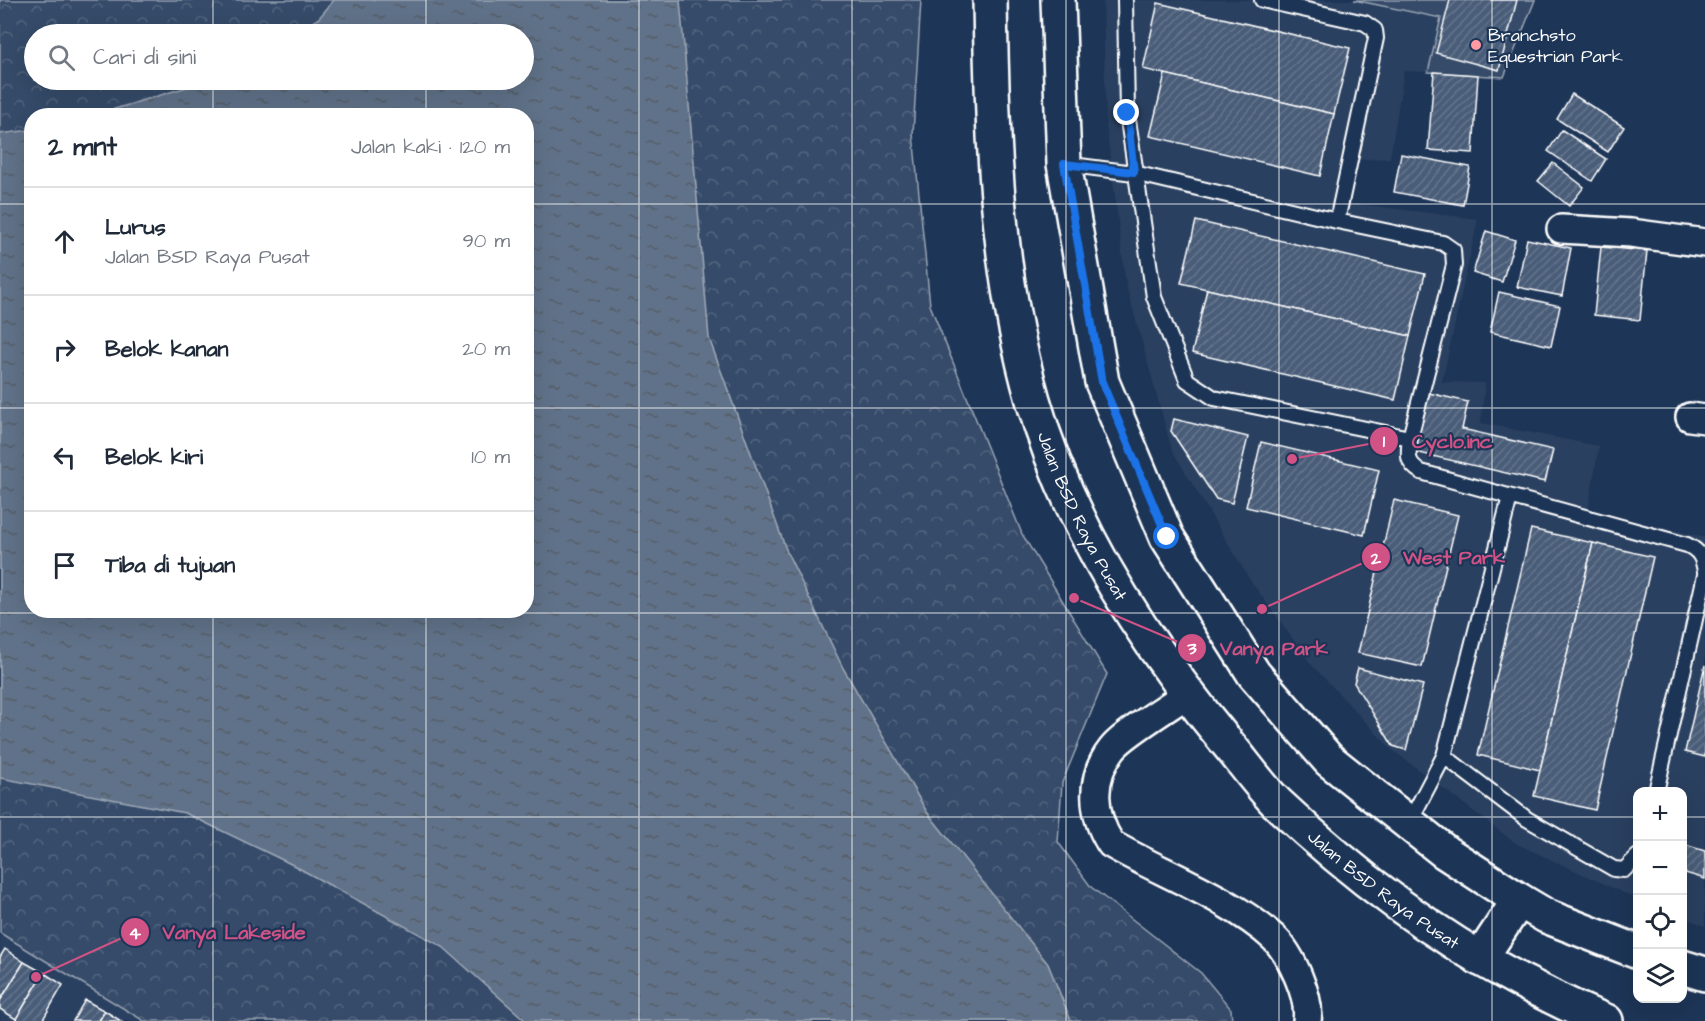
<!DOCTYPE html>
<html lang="id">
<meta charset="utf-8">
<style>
:root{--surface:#fff;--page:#f6f6f7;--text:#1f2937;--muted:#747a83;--line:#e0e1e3}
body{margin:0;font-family:"Architects Daughter",sans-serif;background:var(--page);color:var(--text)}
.controls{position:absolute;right:18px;bottom:18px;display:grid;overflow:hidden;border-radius:12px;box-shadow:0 6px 24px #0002}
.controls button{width:54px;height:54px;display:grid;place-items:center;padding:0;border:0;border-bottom:2px solid var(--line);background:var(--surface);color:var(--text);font:30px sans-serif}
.stop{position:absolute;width:18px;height:18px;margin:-14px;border:4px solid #1a73e8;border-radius:50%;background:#fff}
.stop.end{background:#1a73e8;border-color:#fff;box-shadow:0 2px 6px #0008}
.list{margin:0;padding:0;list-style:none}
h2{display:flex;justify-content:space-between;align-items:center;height:78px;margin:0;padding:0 24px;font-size:26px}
h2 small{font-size:20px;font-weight:400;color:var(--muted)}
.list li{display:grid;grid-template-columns:39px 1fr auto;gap:18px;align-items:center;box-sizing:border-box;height:108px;padding:0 24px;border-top:2px solid var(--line)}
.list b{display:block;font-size:22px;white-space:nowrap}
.list p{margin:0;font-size:20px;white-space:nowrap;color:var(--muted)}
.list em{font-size:20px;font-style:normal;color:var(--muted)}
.icon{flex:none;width:33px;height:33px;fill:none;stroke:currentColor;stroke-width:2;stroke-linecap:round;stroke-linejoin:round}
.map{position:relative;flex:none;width:1705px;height:1021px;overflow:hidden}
.search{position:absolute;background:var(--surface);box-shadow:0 6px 24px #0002;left:24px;top:24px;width:510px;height:66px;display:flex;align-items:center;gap:15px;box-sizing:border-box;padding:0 21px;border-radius:33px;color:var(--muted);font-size:22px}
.panel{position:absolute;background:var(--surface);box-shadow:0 6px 24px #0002;left:24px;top:108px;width:510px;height:510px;border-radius:24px}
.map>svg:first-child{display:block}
.built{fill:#2a4161}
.park{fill:url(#park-crowns);stroke:#9aa5b4;stroke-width:1.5;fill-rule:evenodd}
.garden{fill:#364b69;stroke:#9aa5b4;stroke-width:1.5}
.water{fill:url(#water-ripples);stroke:#a0aab8;stroke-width:1.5}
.building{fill:url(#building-hatch);stroke:#fff;stroke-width:1.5}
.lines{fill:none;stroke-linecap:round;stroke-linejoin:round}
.service-casing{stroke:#fff;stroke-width:18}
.minor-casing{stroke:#fff;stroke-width:32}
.secondary-casing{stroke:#fff;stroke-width:38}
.service{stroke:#1d3557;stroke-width:14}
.minor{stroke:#1d3557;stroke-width:27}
.secondary{stroke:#1d3557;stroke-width:33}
.route{stroke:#1a73e8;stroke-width:8}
.grid{fill:none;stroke:#fff;stroke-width:1.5;stroke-opacity:0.55}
.poi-dot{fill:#ff9aa2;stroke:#1d3557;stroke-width:2}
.labels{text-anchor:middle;stroke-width:4.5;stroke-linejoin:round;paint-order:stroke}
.poi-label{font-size:18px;fill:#fff;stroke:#1d3557;text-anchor:start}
.street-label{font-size:18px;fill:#fff;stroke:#1d3557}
.leader{fill:none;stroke:#d15284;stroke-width:2}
.callout-dot{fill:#d15284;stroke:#1d3557;stroke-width:2}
.mark-label{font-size:18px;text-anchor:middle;font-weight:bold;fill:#fff}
.callout-label{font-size:20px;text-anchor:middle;font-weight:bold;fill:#d15284;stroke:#1d3557;stroke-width:4.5;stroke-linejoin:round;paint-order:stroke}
</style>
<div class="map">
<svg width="1705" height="1021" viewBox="0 0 1705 1021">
<defs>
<pattern id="park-crowns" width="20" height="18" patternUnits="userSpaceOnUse" patternTransform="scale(1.5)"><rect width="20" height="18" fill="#364b69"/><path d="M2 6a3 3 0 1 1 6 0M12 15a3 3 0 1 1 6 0" fill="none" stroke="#546680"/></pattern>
<pattern id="water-ripples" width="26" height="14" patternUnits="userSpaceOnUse" patternTransform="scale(1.5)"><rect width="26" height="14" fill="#617289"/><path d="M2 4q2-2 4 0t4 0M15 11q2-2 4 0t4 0" fill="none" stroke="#555d67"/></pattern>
<pattern id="building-hatch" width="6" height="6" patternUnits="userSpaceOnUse" patternTransform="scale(1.5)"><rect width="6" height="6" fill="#4a5d79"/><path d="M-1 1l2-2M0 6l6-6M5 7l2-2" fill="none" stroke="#65758d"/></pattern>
</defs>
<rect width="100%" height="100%" fill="#1d3557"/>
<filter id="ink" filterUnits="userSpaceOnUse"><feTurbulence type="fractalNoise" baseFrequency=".0167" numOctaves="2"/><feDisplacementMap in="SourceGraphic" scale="12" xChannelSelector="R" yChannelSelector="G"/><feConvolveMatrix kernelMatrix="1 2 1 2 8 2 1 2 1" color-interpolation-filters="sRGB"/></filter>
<g filter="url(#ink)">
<!-- built -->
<g class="built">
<path d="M1103,0H1354L1441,18L1428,72L1404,71L1390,158L1353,160L1349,203L1478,219L1442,382L1485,383L1481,423L1599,446L1588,511L1705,537V926L1683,917L1682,792H1638L1637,899L1517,844L1391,749L1311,664L1250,580L1172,450L1126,285L1106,125Z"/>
<path d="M0,933L144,1021H0Z"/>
</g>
<!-- park -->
<path class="park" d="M0,0H921L913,134L930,305L1022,534L1107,674L1062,783L1058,842L1091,887L1201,973L1231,1009L1232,1021H144L0,933ZM34,34H524V80H34ZM32,116H526V610H32Z"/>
<!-- garden -->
<path class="garden" d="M1354,0H1535L1504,77L1428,72L1441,18Z"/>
<!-- water -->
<path class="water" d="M334,0H680L709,338L787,552L843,668L927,812L1048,964L1071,1021H526L443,947L293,865L185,813L0,778V134L31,130L32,610H526V116L95,115L210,80H524V34H294L319,18Z"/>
<!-- building -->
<g class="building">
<path d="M1450,0H1517L1499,70L1436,53Z"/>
<path d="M1158,3L1350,48L1334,114L1143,69Z"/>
<path d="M1434,72L1478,75L1473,153L1428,150Z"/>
<path d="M1165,74L1334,114L1320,176L1150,136Z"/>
<path d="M1572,94L1624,127L1608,152L1557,119Z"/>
<path d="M1562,130L1606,159L1592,181L1548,151Z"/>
<path d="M1401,154L1470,167L1463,205L1394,192Z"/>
<path d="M1553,163L1584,187L1569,206L1538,181Z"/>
<path d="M1196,221L1425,274L1410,336L1181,283Z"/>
<path d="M1486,231L1515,240L1502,282L1473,273Z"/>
<path d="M1527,239L1571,248L1562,296L1517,287Z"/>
<path d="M1601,247L1647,251L1640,320L1594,315Z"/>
<path d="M1207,289L1410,336L1395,400L1192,353Z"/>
<path d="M1499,292L1560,306L1551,346L1490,332Z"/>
<path d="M1429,393L1468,402L1462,429L1553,450L1545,482L1415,452Z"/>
<path d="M1174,419L1248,437L1232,503L1216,499L1171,431Z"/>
<path d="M1261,442L1379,470L1364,535L1246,507Z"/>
<path d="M1394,500L1458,515L1422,667L1358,653Z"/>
<path d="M1531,529L1593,543L1540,770L1478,755Z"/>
<path d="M1593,543L1653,557L1595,810L1534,796Z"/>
<path d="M1705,665V757L1685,752Z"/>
<path d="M1358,668L1423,685L1406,750L1393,746L1354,683Z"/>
<path d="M1682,844L1705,851V879L1682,872Z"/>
<path d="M5,949L24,962L0,1001V957Z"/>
<path d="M24,962L44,973L16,1019L0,1009V1001Z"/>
<path d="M44,973L63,985L42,1021H20L16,1019Z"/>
<path d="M85,1000L105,1011L99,1021H73Z"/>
<path d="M105,1011L121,1021H99Z"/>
</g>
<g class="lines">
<!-- service casing -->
<g class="service-casing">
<g id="service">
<path d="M1125,0L1127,113L1154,297L1187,380L1214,398L1410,438C1408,455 1406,463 1421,472L1687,545C1700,551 1703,558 1705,572"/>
<path d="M1262,0L1365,23L1375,30L1376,38L1337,221"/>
<path d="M1064,164L1134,173L1337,221L1443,243L1453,250L1454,265L1410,438"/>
<path d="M1444,756L1527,819L1614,869L1624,870L1638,856"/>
<path d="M1656,792L1705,575"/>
<path d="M1409,823L1444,756L1510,497"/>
</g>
</g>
<!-- minor casing -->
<g class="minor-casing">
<g id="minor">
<path d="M1561,229L1631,233L1705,243"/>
<path d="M1690,417L1705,419"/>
<path d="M1187,694C1170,706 1122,735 1112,749C1089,778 1092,815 1111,844C1161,873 1232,899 1274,938C1291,954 1311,998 1307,1021"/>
</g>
</g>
<!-- secondary casing -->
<g class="secondary-casing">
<g id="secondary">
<path id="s1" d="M990,0C992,135 996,270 1033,400C1069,527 1144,643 1228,744C1244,763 1259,785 1277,803C1350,872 1430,933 1519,980C1548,995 1576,1010 1606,1021"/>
<path d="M1058,0L1064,164L1102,382L1167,537L1254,674L1329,760L1445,852L1519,900L1546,916L1638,952"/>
<path d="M1480,959L1519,900"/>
<path d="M1682,967L1705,974"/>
</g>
</g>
<!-- service -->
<use href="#service" class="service"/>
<!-- minor -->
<use href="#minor" class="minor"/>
<!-- secondary -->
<use href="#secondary" class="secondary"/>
</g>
</g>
<g class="lines" filter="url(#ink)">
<!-- route -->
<path class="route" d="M1127,113L1134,172L1064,164L1102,382L1167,537"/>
</g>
<!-- grid -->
<path class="grid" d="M213,0V34M426,0V34M639,0V1021M852,0V1021M1066,0V1021M1279,0V1021M1492,0V1021M213,80V116M426,80V116M0,204H32M526,204H1705M0,408H32M526,408H1705M213,610V1021M426,610V1021M0,613H1705M0,817H1638M1682,817H1705"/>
<!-- markers -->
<circle class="poi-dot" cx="1476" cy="45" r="6"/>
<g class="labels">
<!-- poi labels -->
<g class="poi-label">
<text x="1488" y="41">Branchsto<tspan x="1488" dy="21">Equestrian Park</tspan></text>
</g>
<!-- street labels -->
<g class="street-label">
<text dy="6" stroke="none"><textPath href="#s1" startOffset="530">Jalan BSD Raya Pusat</textPath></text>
<text dy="6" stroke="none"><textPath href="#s1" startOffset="1016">Jalan BSD Raya Pusat</textPath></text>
</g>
</g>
<!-- callouts -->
<path class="leader" d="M1292 459L1384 441M1262 609L1376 557M1074 598L1192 648M36 977L135 932"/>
<g class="callout-dot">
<circle cx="1292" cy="459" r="6"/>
<circle cx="1262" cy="609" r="6"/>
<circle cx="1074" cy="598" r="6"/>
<circle cx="36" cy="977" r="6"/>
<circle cx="1384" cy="441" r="15"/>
<circle cx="1376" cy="557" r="15"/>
<circle cx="1192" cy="648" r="15"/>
<circle cx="135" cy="932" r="15"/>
</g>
<g class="mark-label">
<text x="1384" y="447">1</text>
<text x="1376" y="564">2</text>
<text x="1192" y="654">3</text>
<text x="135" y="939">4</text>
</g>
<g class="callout-label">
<text x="1452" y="448">Cyclo.inc</text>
<text x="1454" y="564">West Park</text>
<text x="1274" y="655">Vanya Park</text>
<text x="234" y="939">Vanya Lakeside</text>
</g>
</svg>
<div class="controls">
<button>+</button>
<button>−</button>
<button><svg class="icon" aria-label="locate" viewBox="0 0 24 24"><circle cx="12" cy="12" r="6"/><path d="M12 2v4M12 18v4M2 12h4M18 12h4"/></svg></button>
<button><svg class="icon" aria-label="layers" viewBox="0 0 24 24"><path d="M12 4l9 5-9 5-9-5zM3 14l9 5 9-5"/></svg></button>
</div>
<div class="stop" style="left:1167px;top:537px"></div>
<div class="stop end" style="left:1127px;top:113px"></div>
<div class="search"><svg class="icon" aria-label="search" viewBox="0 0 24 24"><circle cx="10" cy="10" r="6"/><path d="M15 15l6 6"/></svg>Cari di sini</div>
<section class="panel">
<h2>2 mnt<small>Jalan kaki · 120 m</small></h2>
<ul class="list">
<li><svg class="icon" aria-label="ahead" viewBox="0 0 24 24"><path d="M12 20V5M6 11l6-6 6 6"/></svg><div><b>Lurus</b><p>Jalan BSD Raya Pusat</p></div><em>90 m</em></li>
<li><svg class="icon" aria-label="right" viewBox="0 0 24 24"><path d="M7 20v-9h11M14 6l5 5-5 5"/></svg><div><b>Belok kanan</b></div><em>20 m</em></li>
<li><svg class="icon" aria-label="left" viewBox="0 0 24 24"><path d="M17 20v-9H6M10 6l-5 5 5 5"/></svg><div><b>Belok kiri</b></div><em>10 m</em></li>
<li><svg class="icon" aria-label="arrive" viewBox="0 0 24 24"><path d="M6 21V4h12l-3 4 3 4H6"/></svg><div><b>Tiba di tujuan</b></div></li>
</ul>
</section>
</div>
